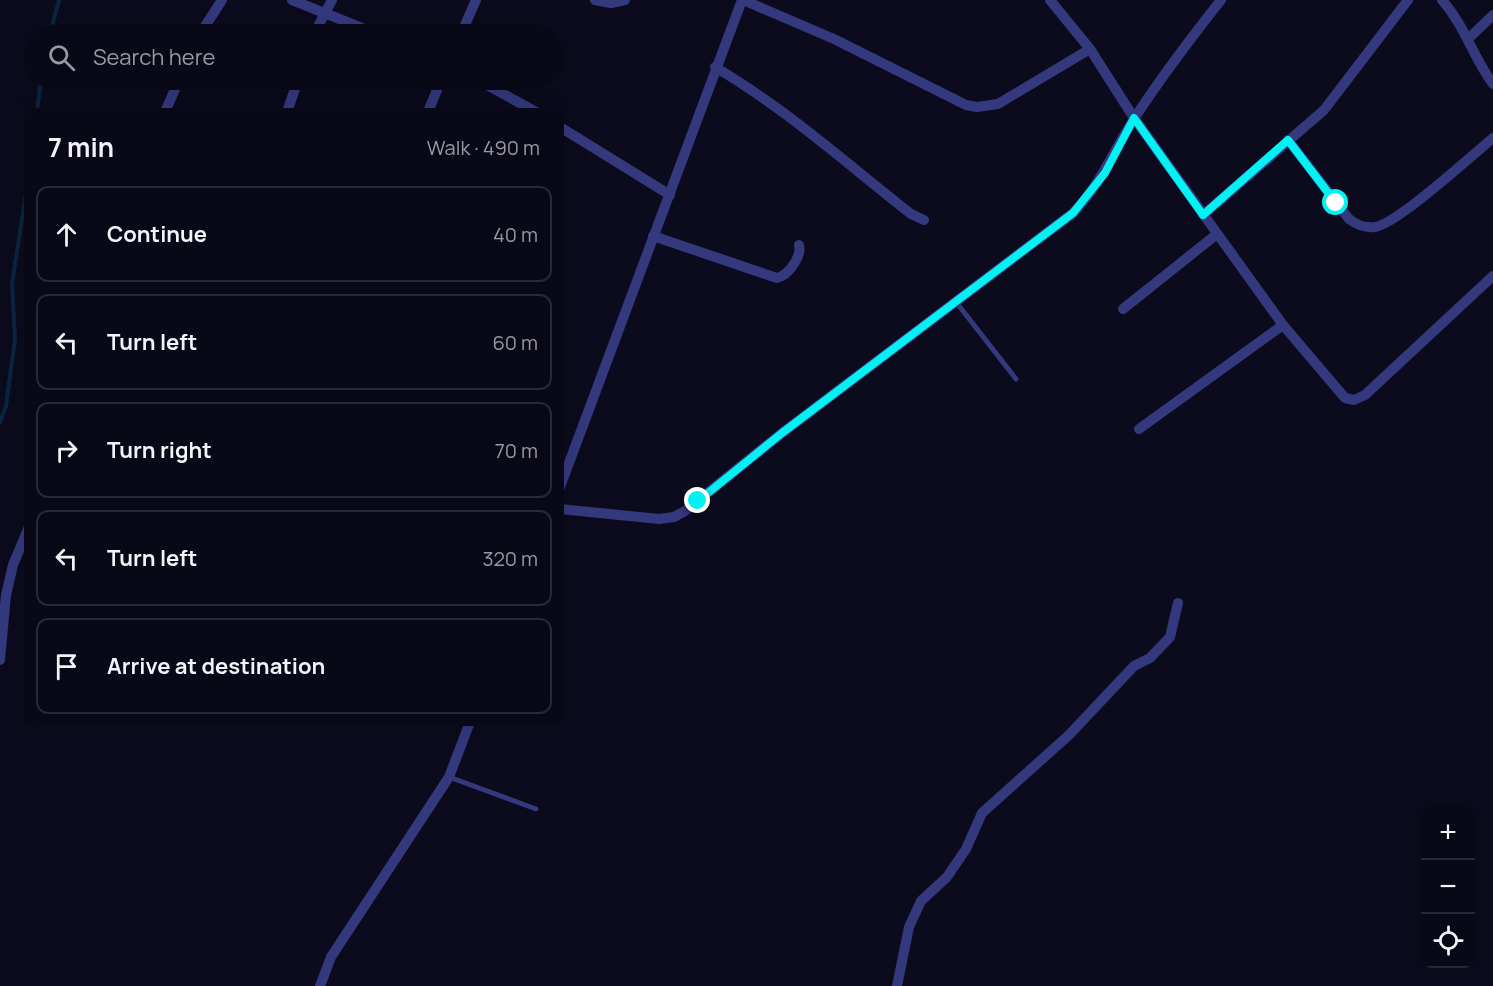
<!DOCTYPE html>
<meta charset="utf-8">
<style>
:root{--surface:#090816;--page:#12111f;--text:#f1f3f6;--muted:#999aa1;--line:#292935}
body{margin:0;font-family:Manrope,sans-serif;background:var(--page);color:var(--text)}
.controls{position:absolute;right:18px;bottom:18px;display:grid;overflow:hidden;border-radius:12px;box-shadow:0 6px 24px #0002}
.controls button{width:54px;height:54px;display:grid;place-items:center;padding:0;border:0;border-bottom:2px solid var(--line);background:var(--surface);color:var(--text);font:30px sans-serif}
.stop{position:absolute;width:18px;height:18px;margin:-14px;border:4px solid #00f2f2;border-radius:50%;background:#fff}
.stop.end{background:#00f2f2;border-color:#fff;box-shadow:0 2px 6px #0008}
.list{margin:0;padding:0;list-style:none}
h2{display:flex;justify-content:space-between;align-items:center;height:78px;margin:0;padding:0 24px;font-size:26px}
h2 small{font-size:20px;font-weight:400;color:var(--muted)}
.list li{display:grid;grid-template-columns:39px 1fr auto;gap:18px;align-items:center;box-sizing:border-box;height:96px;margin:0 12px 12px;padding:0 12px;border:2px solid var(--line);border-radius:12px}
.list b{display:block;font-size:22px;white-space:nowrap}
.list em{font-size:20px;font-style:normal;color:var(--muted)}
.icon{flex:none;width:33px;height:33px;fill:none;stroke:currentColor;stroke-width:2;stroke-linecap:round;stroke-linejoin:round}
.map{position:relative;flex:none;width:1493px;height:986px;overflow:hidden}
.search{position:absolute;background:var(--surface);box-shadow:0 6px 24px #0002;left:24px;top:24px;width:540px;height:66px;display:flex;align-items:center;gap:15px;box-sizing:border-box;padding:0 21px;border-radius:33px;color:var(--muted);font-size:22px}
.panel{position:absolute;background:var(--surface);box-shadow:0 6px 24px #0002;left:24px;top:108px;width:540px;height:618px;border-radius:12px}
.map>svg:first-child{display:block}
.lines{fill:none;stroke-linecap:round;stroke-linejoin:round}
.stream{stroke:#0a2542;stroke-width:4}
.service{stroke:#34397e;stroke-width:5}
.minor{stroke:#34397e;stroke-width:10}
.route{stroke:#00f2f2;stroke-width:8}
</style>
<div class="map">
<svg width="1493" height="986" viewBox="0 0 1493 986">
<rect width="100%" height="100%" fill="#0c0b1d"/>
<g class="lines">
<!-- stream -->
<g class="stream">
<path d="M50,34L59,0"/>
<path d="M37,112L41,80"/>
<path d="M0,422L6,406L15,339L12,284L28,180"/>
</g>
<!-- service -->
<g class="service">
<path d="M956,302L1016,379"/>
<path d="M449,777L536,809"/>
</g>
<!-- minor -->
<g class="minor">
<path d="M292,0L377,34"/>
<path d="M595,0L611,3L625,0"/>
<path d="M743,0L834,39L966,105L977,107L998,104L1090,49"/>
<path d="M1050,0L1090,49L1134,118L1283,325L1345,398L1354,400L1365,395L1493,276"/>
<path d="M1442,0C1465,26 1473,57 1493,84"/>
<path d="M200,34L222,0"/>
<path d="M314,34L332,0"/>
<path d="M461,34L476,0"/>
<path d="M1468,39L1493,15"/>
<path d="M715,67C786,109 846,163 911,214L924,220"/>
<path d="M478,80L536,112"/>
<path d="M165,112L179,80"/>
<path d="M287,112L298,80"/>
<path d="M428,112L441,80"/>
<path d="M560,127L670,195"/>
<path d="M1288,140L1349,219C1357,225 1364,228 1375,227C1397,224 1471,156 1493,138"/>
<path d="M1203,215L1324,110L1408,0"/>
<path d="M653,236L777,278C789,275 802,256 799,245"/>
<path d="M1123,309L1217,234"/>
<path d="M1139,429L1283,325"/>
<path d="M560,487L742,0"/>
<path d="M560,509L659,519L674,517L685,511L782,433L1073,213C1101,184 1114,149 1136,116C1162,76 1191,38 1221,0"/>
<path d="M0,660L6,595L13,565L28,529"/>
<path d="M320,986L331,957L449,777L470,722"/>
<path d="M897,986L909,927L921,901L947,877L966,849L982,813L1069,735L1134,666L1150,658L1170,637L1178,603"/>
</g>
</g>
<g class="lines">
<!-- route -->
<path class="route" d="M698,501L782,433L1073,213L1105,173L1134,118L1203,215L1288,140L1336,203"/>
</g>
</svg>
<div class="controls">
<button>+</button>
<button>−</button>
<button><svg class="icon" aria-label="locate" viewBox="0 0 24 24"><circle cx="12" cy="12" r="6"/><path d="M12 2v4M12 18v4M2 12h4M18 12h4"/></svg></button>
</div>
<div class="stop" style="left:1336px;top:203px"></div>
<div class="stop end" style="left:698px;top:501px"></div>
<div class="search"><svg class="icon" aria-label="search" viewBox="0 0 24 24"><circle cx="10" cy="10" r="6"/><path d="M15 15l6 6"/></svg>Search here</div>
<section class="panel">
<h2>7 min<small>Walk · 490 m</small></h2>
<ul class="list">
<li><svg class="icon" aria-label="ahead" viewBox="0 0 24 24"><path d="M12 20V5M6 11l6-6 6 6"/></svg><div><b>Continue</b></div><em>40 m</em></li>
<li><svg class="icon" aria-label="left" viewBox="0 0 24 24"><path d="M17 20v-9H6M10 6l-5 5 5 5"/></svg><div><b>Turn left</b></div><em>60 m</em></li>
<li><svg class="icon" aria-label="right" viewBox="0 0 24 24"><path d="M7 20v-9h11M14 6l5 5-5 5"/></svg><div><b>Turn right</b></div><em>70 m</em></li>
<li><svg class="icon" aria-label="left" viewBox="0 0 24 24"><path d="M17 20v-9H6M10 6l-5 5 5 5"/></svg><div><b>Turn left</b></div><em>320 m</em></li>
<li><svg class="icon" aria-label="arrive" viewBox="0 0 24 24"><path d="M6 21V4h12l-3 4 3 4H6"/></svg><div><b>Arrive at destination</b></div></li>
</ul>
</section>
</div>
